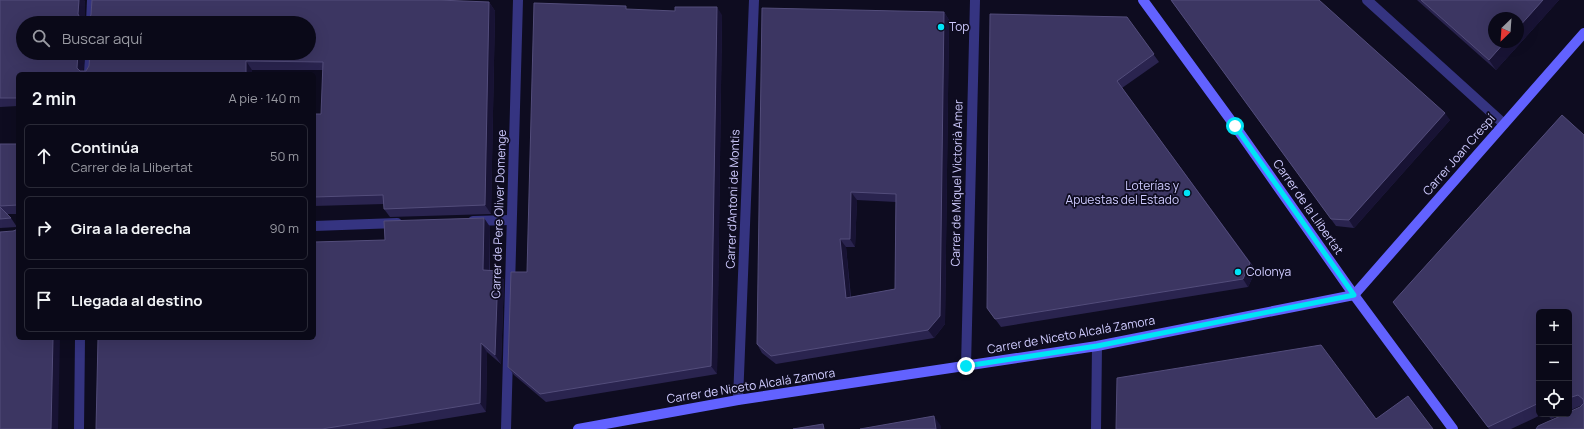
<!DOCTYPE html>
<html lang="es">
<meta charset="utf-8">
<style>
:root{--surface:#0a0918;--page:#181725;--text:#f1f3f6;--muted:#999aa2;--line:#2a2a37}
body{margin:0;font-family:Manrope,sans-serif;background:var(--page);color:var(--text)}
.controls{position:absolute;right:12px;bottom:12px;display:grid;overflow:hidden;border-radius:6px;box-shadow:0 4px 16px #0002}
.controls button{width:36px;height:36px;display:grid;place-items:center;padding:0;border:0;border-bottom:1px solid var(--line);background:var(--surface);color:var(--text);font:20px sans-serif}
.compass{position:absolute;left:1488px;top:12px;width:36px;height:36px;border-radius:50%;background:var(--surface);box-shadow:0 4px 16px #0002;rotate:205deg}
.stop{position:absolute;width:12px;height:12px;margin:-9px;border:3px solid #00e4f6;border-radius:50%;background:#fff}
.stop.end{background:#00e4f6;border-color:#fff;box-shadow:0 1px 4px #0008}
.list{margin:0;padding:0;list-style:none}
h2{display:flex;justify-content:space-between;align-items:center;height:52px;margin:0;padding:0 16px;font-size:17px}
h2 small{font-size:13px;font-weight:400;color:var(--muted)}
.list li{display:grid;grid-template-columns:26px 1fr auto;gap:12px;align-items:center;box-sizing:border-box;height:64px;margin:0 8px 8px;padding:0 8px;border:1px solid var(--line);border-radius:6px}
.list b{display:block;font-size:15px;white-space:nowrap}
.list p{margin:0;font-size:13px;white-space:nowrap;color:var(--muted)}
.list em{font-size:13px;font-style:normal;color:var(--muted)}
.icon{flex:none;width:22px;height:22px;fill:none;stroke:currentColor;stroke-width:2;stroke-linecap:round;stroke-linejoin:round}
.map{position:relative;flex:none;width:1584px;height:429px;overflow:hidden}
.search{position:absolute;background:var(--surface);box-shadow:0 4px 16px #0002;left:16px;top:16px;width:300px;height:44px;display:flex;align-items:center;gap:10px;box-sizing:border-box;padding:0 14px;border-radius:22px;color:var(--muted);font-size:15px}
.panel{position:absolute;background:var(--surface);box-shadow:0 4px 16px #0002;left:16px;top:72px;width:300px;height:268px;border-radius:6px}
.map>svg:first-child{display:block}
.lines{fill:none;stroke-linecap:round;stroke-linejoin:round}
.street{stroke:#353481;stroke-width:10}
.secondary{stroke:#6262ff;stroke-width:10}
.wall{fill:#2a244f;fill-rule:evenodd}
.shaded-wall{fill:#181334}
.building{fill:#3c3662;stroke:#534d7b;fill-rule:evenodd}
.route{stroke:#00e4f6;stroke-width:5}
.poi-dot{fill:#00e4f6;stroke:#0e0c20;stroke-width:1.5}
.labels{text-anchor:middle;stroke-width:3.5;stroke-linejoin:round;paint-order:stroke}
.poi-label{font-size:12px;fill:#cfcbff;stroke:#0e0c20;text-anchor:start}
.street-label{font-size:12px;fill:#cfcbff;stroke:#0e0c20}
</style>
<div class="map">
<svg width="1584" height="429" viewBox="0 0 1584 429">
<rect width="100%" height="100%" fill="#0e0c20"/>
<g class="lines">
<!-- street -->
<g class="street">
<path d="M1367,0L1504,124"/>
<path d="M91,23L92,0"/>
<path d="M89,74L90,53"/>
<path d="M473,221L511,220"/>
<path d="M314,226L397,223"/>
<path d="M966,366L975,0"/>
<path d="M738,400L754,0"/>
<path d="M79,429L80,338"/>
<path d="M506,429L518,0"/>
<path d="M1096,429L1097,346"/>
</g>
<!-- secondary -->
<g class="secondary">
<path d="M1143,0L1235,126L1354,295L1453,429"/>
<path d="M1354,295L1584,33"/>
<path d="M578,429L738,400L1097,346L1354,295"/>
</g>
</g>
<!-- wall -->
<g class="wall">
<path d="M0,0H84L85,2V21L489,2L495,11L491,214L390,217L384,209V204L314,206V114H321L323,70H252V74H18V106L0,107ZM23,23L309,53L83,71L85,53H23Z"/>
<path d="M1171,0L1450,120L1354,228L1336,226Z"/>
<path d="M1417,0H1559L1496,70Z"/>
<path d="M629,10L722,15L717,374L546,402L514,375L508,367L527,272Z"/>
<path d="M944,12L949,20L945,324L934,338L776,364L762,353L757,344ZM857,200L896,202L895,289L851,297L846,247H855Z"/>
<path d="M1127,17L1159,62L1122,88L1256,270L1248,287L1001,327L987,308Z"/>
<path d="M1584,135V429L1580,407L1582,405L1569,411V312H1539V414H1543L1511,429H1489L1393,302Z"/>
<path d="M0,144H18V214H7L11,218L17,227L0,228Z"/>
<path d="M484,218L490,227V271H498L504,280L501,364L487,352L486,412L381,429H96L385,240Z"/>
<path d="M1547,414H1562L1551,419Z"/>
</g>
<!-- shaded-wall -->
<g class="shaded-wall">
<path d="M79,0H84L85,2V23L81,20L78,14Z"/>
<path d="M1543,0H1559L1496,70L1489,60L1505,42H1518V28Z"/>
<path d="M489,2L495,11L491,214L485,205Z"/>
<path d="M717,7L722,15L717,374L711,366Z"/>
<path d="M944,12L949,20L945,324L934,338L928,330Z"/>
<path d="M78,53H85L83,74L77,68Z"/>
<path d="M246,61L252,70V74H246Z"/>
<path d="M1445,113L1450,120L1354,228L1349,220Z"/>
<path d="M851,192L857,200L855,247L850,239Z"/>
<path d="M484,218L490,227L489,279L483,270Z"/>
<path d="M840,239L846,247L851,306L846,298Z"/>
<path d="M1250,263L1256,270L1248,287L1243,279Z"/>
<path d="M498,271L504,280L501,364L495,355Z"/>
<path d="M53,338H60L58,429H51Z"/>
<path d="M481,343L487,352L486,412L480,403Z"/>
<path d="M934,416L941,426V429H936Z"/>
</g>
<!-- building -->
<g class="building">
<path d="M0,0H79L78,14L81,20L85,21L88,20L91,15L92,0H438L489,2L485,205L384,209L383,195L314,197V114H321L323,62L246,61V74H18V98H0ZM23,23H309V53H90L89,66L86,71H80L77,68L78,53H23Z"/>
<path d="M1171,0H1319L1445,113L1349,220L1331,219Z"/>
<path d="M1421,0H1543L1518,28V18H1494V42H1505L1489,60Z"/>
<path d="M534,3L626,6V9L651,10L675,11V7H717L711,366L540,394L508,367L511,272H527Z"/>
<path d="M762,8L944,12L940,316L928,330L771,356L757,344ZM851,192L896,194L895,289L846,298L840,239H850Z"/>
<path d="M990,14L1127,17L1154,54L1117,81L1250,263L1243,279L995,319L987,308Z"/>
<path d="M1562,115L1584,135V429H1536L1538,426L1565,414H1569V412L1580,407L1584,403L1583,399L1578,395L1569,398V312H1539V403L1488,427L1393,302Z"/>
<path d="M0,144H18V205L0,206Z"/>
<path d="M0,207L11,218L0,219Z"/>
<path d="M484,218L483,270L498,271L495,355L481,343L480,403L322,429H96L98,338H314V242L385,240L384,221Z"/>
<path d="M18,226V338H53L51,429H0V232L13,231L16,230Z"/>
<path d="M1321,345L1376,419L1408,396L1433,429H1116L1117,378Z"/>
<path d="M934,416L936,429H860Z"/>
<path d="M823,424L824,429H793Z"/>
</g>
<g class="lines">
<!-- route -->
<path class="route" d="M966,366L1097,346L1354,295L1235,126"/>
</g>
<!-- markers -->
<g class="poi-dot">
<circle cx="941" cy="27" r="4"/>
<circle cx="1187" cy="193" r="4"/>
<circle cx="1238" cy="272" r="4"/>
</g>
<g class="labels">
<!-- poi labels -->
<g class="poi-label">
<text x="949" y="31">Top</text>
<text x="1179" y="190" text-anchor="end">Loterías y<tspan x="1179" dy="14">Apuestas del Estado</tspan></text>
<text x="1246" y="276">Colonya</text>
</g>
<!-- street labels -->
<g class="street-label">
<text transform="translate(1459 155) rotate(-49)" y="4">Carrer Joan Crespí</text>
<text transform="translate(957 183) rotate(-89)" y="4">Carrer de Miquel Victorià Amer</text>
<text transform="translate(733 199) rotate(-88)" y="4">Carrer d'Antoni de Montis</text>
<text transform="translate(1308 207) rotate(55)" y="4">Carrer de la Llibertat</text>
<text transform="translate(499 214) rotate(-88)" y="4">Carrer de Pere Oliver Domenge</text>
<text transform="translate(1071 335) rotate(-10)" y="4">Carrer de Niceto Alcalá Zamora</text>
<text transform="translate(751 386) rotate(-9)" y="4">Carrer de Niceto Alcalá Zamora</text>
</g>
</g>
</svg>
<div class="controls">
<button>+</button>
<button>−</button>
<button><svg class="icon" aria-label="locate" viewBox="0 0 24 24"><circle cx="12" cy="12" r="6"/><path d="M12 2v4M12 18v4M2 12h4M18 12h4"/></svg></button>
</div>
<svg class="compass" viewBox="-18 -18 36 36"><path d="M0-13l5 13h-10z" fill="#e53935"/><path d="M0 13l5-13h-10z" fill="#999aa2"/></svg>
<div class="stop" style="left:1235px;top:126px"></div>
<div class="stop end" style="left:966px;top:366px"></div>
<div class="search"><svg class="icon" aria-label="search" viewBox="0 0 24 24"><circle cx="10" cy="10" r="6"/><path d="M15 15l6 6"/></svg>Buscar aquí</div>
<section class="panel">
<h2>2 min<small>A pie · 140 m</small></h2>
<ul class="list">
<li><svg class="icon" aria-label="ahead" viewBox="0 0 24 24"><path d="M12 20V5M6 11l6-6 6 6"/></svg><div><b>Continúa</b><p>Carrer de la Llibertat</p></div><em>50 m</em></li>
<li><svg class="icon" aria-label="right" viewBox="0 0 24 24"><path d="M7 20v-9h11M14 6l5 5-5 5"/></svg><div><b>Gira a la derecha</b></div><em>90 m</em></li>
<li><svg class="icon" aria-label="arrive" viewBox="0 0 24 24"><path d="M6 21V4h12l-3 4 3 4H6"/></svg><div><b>Llegada al destino</b></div></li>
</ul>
</section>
</div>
